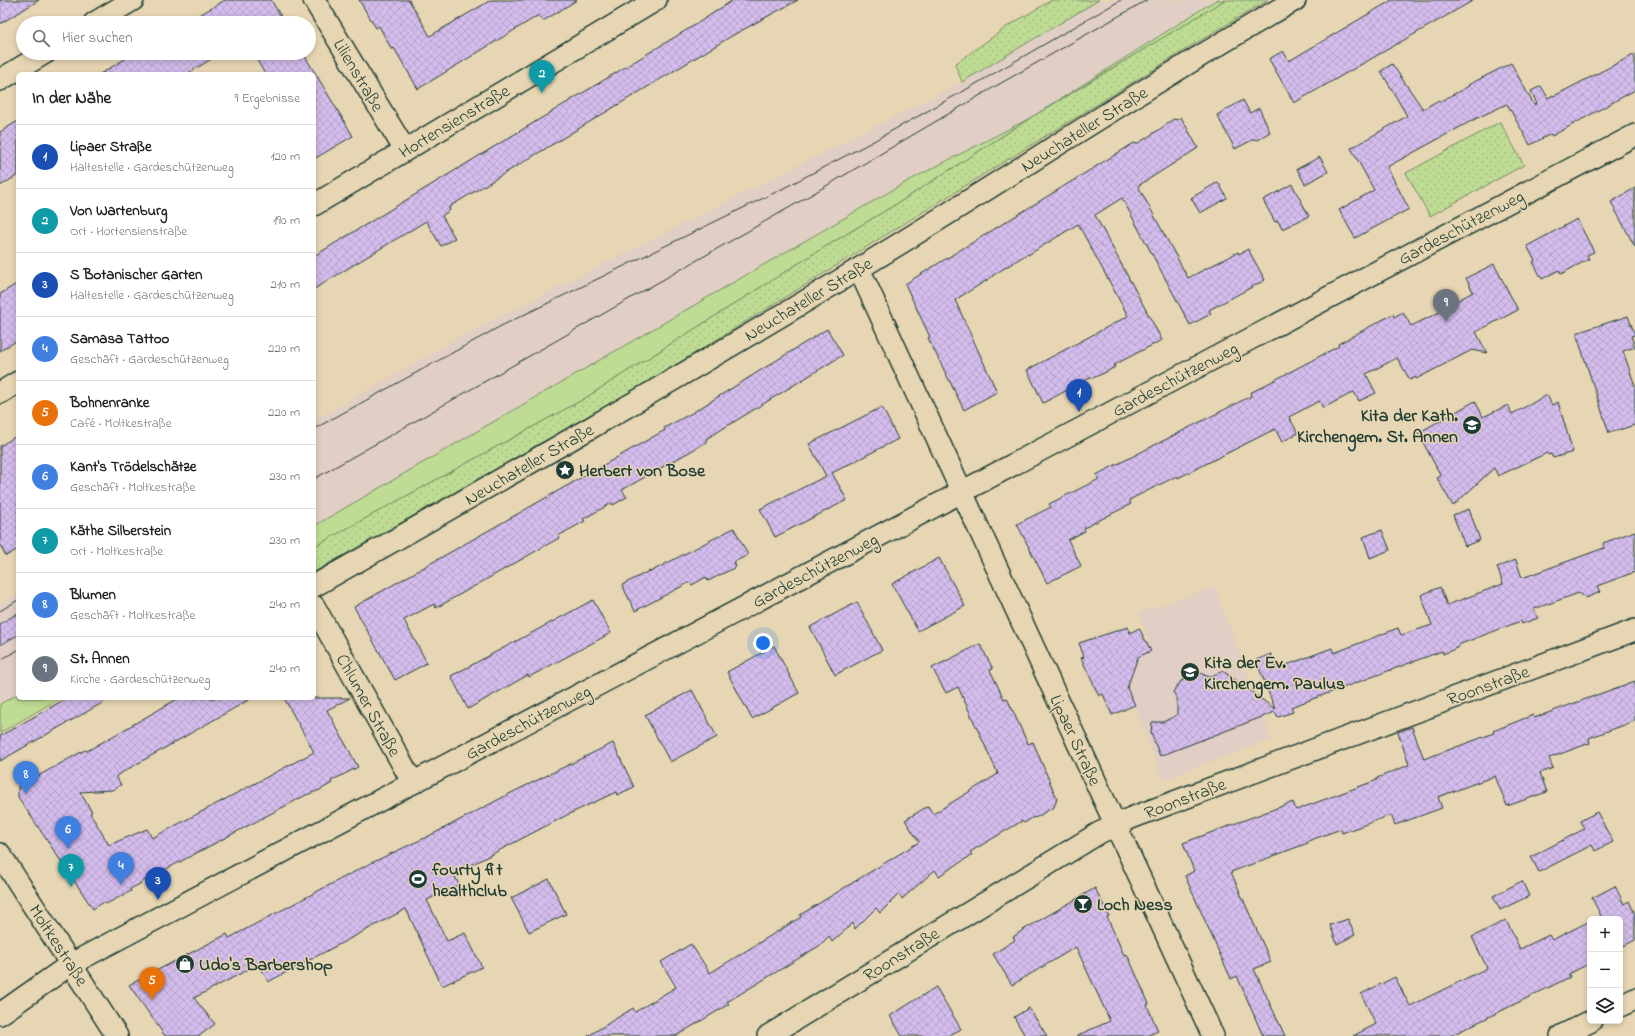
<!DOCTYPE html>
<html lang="de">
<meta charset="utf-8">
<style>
:root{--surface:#fff;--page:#f2f2f2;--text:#202124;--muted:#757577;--line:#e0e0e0;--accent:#1f3d34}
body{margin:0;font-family:"Indie Flower",sans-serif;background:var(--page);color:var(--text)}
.controls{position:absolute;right:12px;bottom:12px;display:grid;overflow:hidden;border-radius:6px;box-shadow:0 2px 6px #0003}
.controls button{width:36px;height:36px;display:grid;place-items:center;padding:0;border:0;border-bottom:1px solid var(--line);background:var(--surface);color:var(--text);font:20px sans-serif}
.you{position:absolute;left:763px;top:643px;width:14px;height:14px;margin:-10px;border:3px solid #fff;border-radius:50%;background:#1a73e8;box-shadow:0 0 0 6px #1a73e833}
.badge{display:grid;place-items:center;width:26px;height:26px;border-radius:50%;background:var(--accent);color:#fff;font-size:13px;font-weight:700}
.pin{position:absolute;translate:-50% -33px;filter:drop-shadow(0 1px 2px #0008)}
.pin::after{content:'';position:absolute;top:21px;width:14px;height:12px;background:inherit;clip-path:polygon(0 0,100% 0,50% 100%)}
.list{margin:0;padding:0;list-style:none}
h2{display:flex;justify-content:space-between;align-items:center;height:52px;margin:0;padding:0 16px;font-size:17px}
h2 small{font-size:13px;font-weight:400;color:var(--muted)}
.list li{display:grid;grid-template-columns:26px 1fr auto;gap:12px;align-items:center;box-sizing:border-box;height:64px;padding:0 16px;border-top:1px solid var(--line)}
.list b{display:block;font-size:15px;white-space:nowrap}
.list p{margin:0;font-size:13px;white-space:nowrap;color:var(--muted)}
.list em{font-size:13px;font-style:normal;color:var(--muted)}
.icon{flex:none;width:22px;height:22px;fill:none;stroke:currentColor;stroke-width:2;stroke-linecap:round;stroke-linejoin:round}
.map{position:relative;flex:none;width:1635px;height:1036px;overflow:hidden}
.search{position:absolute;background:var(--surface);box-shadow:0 2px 6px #0003;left:16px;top:16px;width:300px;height:44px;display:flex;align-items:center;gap:10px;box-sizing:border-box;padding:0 14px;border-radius:22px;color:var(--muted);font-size:15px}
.panel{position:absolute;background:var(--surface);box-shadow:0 2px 6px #0003;left:16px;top:72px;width:300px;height:628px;border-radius:6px}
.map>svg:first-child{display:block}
.built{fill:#e1cec4}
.grass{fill:#bfdc94;stroke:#6f8c64}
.garden{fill:url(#garden-dots);stroke:#6f8c64}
.building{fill:url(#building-cross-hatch);stroke:#1f3d34}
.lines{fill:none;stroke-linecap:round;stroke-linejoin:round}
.street-casing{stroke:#1f3d34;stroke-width:24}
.street{stroke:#e7d6b3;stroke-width:21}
.tram{stroke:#1f3d34;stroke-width:1}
.labels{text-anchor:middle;stroke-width:3;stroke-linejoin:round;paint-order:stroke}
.street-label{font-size:18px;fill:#1f3d34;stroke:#e7d6b3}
.poi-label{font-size:18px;font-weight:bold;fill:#1f3d34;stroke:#e7d6b3;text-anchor:start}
</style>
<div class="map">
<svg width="1635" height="1036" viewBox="0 0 1635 1036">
<defs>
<pattern id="garden-dots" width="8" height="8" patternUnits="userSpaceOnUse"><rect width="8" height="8" fill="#bfdc94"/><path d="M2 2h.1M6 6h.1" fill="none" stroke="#a4be80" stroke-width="1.8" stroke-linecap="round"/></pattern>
<pattern id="building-cross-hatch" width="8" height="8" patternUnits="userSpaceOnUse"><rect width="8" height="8" fill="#d4bcec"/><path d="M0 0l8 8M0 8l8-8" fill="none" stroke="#b6a2cb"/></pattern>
</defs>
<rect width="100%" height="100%" fill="#e7d6b3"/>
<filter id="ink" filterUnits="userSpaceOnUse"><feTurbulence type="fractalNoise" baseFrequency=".025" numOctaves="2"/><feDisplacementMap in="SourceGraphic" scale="8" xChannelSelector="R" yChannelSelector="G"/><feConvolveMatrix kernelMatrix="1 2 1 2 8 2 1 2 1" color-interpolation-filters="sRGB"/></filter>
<g filter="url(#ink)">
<!-- built -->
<g class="built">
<path d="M1099,0H1216L1032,117L908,181L314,526V421L452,341L962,82Z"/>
<path d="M1215,587L1271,739L1163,780L1127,688L1138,657L1151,651L1139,613Z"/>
<path d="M18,594V694L0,704V604Z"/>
</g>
<!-- grass -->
<g class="grass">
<path d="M1216,0H1225L1032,117L903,200L815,253L582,400L314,547V526L908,181L1032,117Z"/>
<path d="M18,694V698H60L0,733V704Z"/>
</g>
<!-- garden -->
<g class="garden">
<path d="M1052,0H1099L962,82L955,64L1008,26Z"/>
<path d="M1225,0H1268L1214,32L640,387L314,572L315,546L582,400L815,253L903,200L1032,117Z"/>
<path d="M1500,122L1524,165L1430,216L1406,173Z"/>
</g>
<!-- building -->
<g class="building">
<path d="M0,0H39L0,24Z"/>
<path d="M225,0H271L285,23H186Z"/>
<path d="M359,0H409L430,36L491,0H577L543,21L539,15L418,89L394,48L392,50L379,26L376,28Z"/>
<path d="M733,0H798L735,34L449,207L450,210L442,216L455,238L441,246L426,221L314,289V256L698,23Z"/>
<path d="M1392,0H1474L1294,103L1269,59L1283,51L1289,61Z"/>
<path d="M135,53H221L187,74H100Z"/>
<path d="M253,53H303L353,136L314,159V74H265Z"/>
<path d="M1635,54V90L1552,136L1551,134L1530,145L1507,104L1473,120L1387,167L1409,209L1355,238L1339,210L1374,190L1351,148L1407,116L1381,71L1392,64L1423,109L1439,100V102L1469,86L1468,85L1511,63L1534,105L1537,104L1531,91L1541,86L1548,98L1553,95L1554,96Z"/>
<path d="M1243,100L1250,113L1259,108L1270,132L1257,140L1254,139L1235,149L1217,115Z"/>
<path d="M1181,117L1198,148L1138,186L1188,278L1238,252L1239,254L1248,249L1265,280L1209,310L1211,314L1190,325L1122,198L1095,215L1162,340L1114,365L1115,367L1104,373L1093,378L1092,377L1043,403L1027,370L1128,316L1078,224L1028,255L1027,254L992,276V277L955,300L997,392L964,410L928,338L930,337L905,284L1134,143L1137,144L1166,125L1167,123L1174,119L1177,120Z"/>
<path d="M18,121V175L0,186V132Z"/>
<path d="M1320,157L1328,172L1305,184L1297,169Z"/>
<path d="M1218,182L1227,198L1200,213L1191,198Z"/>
<path d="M1292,184L1309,216L1282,229L1278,221L1275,222L1263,200Z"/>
<path d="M1635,188V247L1611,202Z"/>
<path d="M1577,219L1594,252L1587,255L1589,259L1561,274L1559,270L1542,279L1533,262L1535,261L1527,246Z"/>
<path d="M1494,264L1518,310L1476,332L1487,353L1472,350L1416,379L1415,377L1410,380L1397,358L1366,374L1376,393L1359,401L1354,392L1323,408L1319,401L1289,417L1298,433L1282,442L1275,429L1178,478L1177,476L1129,500L1131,504L1084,528L1085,531L1068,540L1081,566L1047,583L1017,524L1051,507L1049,504L1099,479L1096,475L1251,396L1250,393L1339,346L1338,344L1393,314L1394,317L1403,312L1411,326L1448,308L1447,306L1473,292L1466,278Z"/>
<path d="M18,283V340L0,351V294Z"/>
<path d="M1628,316L1635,335L1631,336L1635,347L1623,351L1635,386V425L1609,433L1576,333Z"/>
<path d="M827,329L843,355L706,439L707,442L622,490L627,497L613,505L612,503L583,519L585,521L558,536L559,538L436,608L434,604L404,620L427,663L395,680L354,607L665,430L664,428L692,413Z"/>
<path d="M1547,395L1552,405L1558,402L1573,452L1553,458L1551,454L1548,455L1547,453L1498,476L1494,468L1453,506L1437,478L1441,476L1418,433L1475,401L1483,417L1508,405L1512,414Z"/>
<path d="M882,407L898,439L832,473L847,500L775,537L760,509L826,476L809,444Z"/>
<path d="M18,435V549L6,556L0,545V446Z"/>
<path d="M1469,509L1480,540L1465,546L1453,515Z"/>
<path d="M734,528L748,555L734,562L736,567L708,581L706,577L692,585L690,582L635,611L622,585L649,571L650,572Z"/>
<path d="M1382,530L1390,550L1370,558L1363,537Z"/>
<path d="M1635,531V572L1597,586L1600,592L1586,598L1579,593L1534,609L1538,618L1522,624L1521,621L1458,645L1459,647L1443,654L1442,651L1291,707L1293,712L1278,717L1275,712L1160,756L1151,733L1152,722H1163L1177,715V698L1173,692L1181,681L1200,673L1209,677L1223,671L1275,709L1256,660L1271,654L1276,669L1332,648L1334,653L1398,628L1401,635L1432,625L1421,595L1440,587L1447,605L1503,584L1497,567L1516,560L1522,578L1604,548L1603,543Z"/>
<path d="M939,558L965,606L918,631L892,584Z"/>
<path d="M593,600L611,633L529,677L528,675L468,709L451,676Z"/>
<path d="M857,602L882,650L835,675L810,627Z"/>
<path d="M18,613V635L0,645V624Z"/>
<path d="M1128,627L1130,633L1139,628L1151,651L1138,657L1127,688L1135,705L1112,715L1103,694L1099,696L1081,658L1084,657L1079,643Z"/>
<path d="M980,644L993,669L990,670L1004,699L1007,698L1028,744L1033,742L1057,799L1054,807L1035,818L1034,817L1024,823L1022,821L970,852L972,855L939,876L935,870L902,899L899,894L880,913L876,908L855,929L853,923L832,942L829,936L819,946L727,1002L729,1004L676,1036H588L633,1008L635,1012L676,987L661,962L691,944L710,973L801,917L800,915L919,842L905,820L928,806L933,814L998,774L958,687L946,693L932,668Z"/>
<path d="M774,646L799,693L752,719L727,672Z"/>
<path d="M1635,681V721L1589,738L1590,743L1549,758L1553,768L1540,773L1547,792L1507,806L1495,776L1438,797L1442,808L1395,825L1391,815L1342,833L1341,829L1308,841V843L1231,872L1271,962L1254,969L1285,1036H1263L1237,976L1231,979L1185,876L1194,871L1183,843L1293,802L1296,810L1377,780V778L1409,765L1398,732L1412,727L1424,759L1494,733L1493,731L1533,715L1534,718Z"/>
<path d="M692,690L717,737L670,762L645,715Z"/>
<path d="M67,698H111L0,761V736Z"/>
<path d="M179,698H252L116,776L121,785L112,790L80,792L92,812L90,813L109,845L147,829L152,838L314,752L284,698H350L327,710L358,767L331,781L332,783L320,790L306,795L140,883V884L130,889L131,891L106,904L104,902L93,909L18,797V787L85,750L87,751Z"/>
<path d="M613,743L634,787L617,795L616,792L567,815L454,874L459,885L427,900L447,941L465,933L482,967L442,986L406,909L268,982L259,964L194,998L215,1024L199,1036H165L129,985L227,934L229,938L371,863L433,834L511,793Z"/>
<path d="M1597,812L1613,842L1595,851L1592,845L1539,872L1531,857L1584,829L1580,821Z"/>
<path d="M549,879L566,914L529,932L511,898Z"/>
<path d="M1522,881L1529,896L1500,910L1493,896Z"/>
<path d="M1615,886L1624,904L1629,901L1635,914V940L1620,948V919H1594L1601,916L1592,898Z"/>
<path d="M1095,888L1109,916L1107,917L1124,955L1127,954L1149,1004L1147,1005L1158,1031L1147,1036H1076L1110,1021L1076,947L1012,985L993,954L1015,940L1013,937L1023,930Z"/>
<path d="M1348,919L1355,935L1337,944L1330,925Z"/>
<path d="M1506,920L1520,949L1549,935L1552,940L1590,921V963L1569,974L1570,977L1450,1036H1353L1376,1024L1361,994L1395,977L1410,1006L1487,968L1472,937Z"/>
<path d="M936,987L961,1029L948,1036H902L890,1016Z"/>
<path d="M1029,1008L1047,1036H1025L1014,1017Z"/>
</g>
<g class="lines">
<!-- street casing -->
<g class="street-casing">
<g id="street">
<path d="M314,0L405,150"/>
<path d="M94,23L133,0"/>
<path d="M0,80L45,53"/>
<path d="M314,205L656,0"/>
<path d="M859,269L1213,1036"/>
<path d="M0,393L18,382"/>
<path d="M314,586C497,482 680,378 860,268C1005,180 1147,85 1295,0"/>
<path d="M314,606L413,783"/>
<path d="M0,854L117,1036"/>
<path d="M1620,1006L1635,999"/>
<path d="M0,1014L71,964L1635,135"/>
<path d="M768,1036L1099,833L1131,818L1635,630"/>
<path d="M1561,1036L1591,1021"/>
</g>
</g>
<!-- street -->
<use href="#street" class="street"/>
<!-- tram -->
<g class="tram">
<path d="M314,429L501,326L782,189L870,143L967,89L1121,0"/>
<path d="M314,479L792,206L996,86L1147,0"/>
<path d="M0,611L18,600"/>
<path d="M0,660L18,650"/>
</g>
</g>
</g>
<!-- icons -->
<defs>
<g id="school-disc" transform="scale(1)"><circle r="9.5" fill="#1f3d34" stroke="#e7d6b3"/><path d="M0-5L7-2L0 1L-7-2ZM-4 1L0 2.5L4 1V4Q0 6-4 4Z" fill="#fff"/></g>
<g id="sight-disc" transform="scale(1)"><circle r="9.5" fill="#1f3d34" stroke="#e7d6b3"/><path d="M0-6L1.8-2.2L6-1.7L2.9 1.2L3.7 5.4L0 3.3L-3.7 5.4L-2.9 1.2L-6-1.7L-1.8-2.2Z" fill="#fff"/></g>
<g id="stadium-disc" transform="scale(1)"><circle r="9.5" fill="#1f3d34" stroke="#e7d6b3"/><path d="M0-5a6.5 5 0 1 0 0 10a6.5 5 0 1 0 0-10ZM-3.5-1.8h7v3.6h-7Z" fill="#fff"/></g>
<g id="bar-disc" transform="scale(1)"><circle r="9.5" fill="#1f3d34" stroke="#e7d6b3"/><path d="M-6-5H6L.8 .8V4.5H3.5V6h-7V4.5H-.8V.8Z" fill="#fff"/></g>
<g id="shop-disc" transform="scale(1)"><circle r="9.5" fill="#1f3d34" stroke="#e7d6b3"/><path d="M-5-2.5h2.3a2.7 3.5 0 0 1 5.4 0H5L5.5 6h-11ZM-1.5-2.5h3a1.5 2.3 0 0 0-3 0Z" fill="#fff"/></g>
</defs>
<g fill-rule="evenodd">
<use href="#school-disc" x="1472" y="425"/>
<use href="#sight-disc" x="565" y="470"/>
<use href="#school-disc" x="1190" y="672"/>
<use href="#stadium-disc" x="418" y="879"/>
<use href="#bar-disc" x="1083" y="904"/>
<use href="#shop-disc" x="185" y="964"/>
</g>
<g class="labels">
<!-- street labels -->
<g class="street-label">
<text transform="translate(359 75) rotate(59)" y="6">Lilienstraße</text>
<text transform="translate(454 121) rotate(-31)" y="6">Hortensienstraße</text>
<text transform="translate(1084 129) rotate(-32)" y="6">Neuchateller Straße</text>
<text transform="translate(1461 227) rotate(-28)" y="6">Gardeschützenweg</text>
<text transform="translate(808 299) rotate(-31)" y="6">Neuchateller Straße</text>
<text transform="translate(1175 379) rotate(-28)" y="6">Gardeschützenweg</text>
<text transform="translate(529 464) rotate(-30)" y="6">Neuchateller Straße</text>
<text transform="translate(815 570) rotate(-28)" y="6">Gardeschützenweg</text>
<text transform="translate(1488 685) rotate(-20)" y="6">Roonstraße</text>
<text transform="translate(369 705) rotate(61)" y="6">Chlumer Straße</text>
<text transform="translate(528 722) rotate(-28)" y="6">Gardeschützenweg</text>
<text transform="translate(1076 740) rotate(65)" y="6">Lipaer Straße</text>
<text transform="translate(1185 798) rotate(-21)" y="6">Roonstraße</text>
<text transform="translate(59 945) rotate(57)" y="6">Moltkestraße</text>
<text transform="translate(901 954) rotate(-32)" y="6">Roonstraße</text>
</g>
<!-- poi labels -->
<g class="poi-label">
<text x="1458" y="421" text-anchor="end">Kita der Kath.<tspan x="1458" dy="21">Kirchengem. St. Annen</tspan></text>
<text x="579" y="476">Herbert von Bose</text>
<text x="1204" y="668">Kita der Ev.<tspan x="1204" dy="21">Kirchengem. Paulus</tspan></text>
<text x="432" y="875">fourty fit<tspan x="432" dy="21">healthclub</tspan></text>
<text x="1097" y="910">Loch Ness</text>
<text x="199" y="970">Udo's Barbershop</text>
</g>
</g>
</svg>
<div class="controls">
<button>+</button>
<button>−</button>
<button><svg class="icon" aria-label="layers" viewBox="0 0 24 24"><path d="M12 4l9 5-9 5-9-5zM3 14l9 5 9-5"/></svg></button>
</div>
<div class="you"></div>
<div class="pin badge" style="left:1079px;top:412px;background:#1a4fb4">1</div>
<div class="pin badge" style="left:542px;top:93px;background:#0f9aa8">2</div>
<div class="pin badge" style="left:158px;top:900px;background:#1a4fb4">3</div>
<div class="pin badge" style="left:121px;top:885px;background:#3f7fe0">4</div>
<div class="pin badge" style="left:152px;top:1000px;background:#e8710a">5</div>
<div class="pin badge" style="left:68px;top:849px;background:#3f7fe0">6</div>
<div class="pin badge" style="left:71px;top:887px;background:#0f9aa8">7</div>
<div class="pin badge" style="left:26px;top:794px;background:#3f7fe0">8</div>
<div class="pin badge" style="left:1446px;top:322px;background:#6b7280">9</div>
<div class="search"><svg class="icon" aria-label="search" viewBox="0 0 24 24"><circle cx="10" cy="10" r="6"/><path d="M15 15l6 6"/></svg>Hier suchen</div>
<section class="panel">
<h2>In der Nähe<small>9 Ergebnisse</small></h2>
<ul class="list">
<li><span class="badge" style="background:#1a4fb4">1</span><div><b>Lipaer Straße</b><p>Haltestelle · Gardeschützenweg</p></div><em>120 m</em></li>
<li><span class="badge" style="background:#0f9aa8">2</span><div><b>Von Wartenburg</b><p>Ort · Hortensienstraße</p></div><em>190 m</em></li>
<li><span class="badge" style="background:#1a4fb4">3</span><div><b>S Botanischer Garten</b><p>Haltestelle · Gardeschützenweg</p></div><em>210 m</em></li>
<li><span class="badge" style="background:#3f7fe0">4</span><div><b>Samasa Tattoo</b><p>Geschäft · Gardeschützenweg</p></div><em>220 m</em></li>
<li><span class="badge" style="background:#e8710a">5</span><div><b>Bohnenranke</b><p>Café · Moltkestraße</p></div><em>220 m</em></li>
<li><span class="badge" style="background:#3f7fe0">6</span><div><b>Kant's Trödelschätze</b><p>Geschäft · Moltkestraße</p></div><em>230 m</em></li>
<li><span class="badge" style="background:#0f9aa8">7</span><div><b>Käthe Silberstein</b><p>Ort · Moltkestraße</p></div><em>230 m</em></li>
<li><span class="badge" style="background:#3f7fe0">8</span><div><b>Blumen</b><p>Geschäft · Moltkestraße</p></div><em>240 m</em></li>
<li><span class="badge" style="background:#6b7280">9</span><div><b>St. Annen</b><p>Kirche · Gardeschützenweg</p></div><em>240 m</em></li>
</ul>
</section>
</div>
